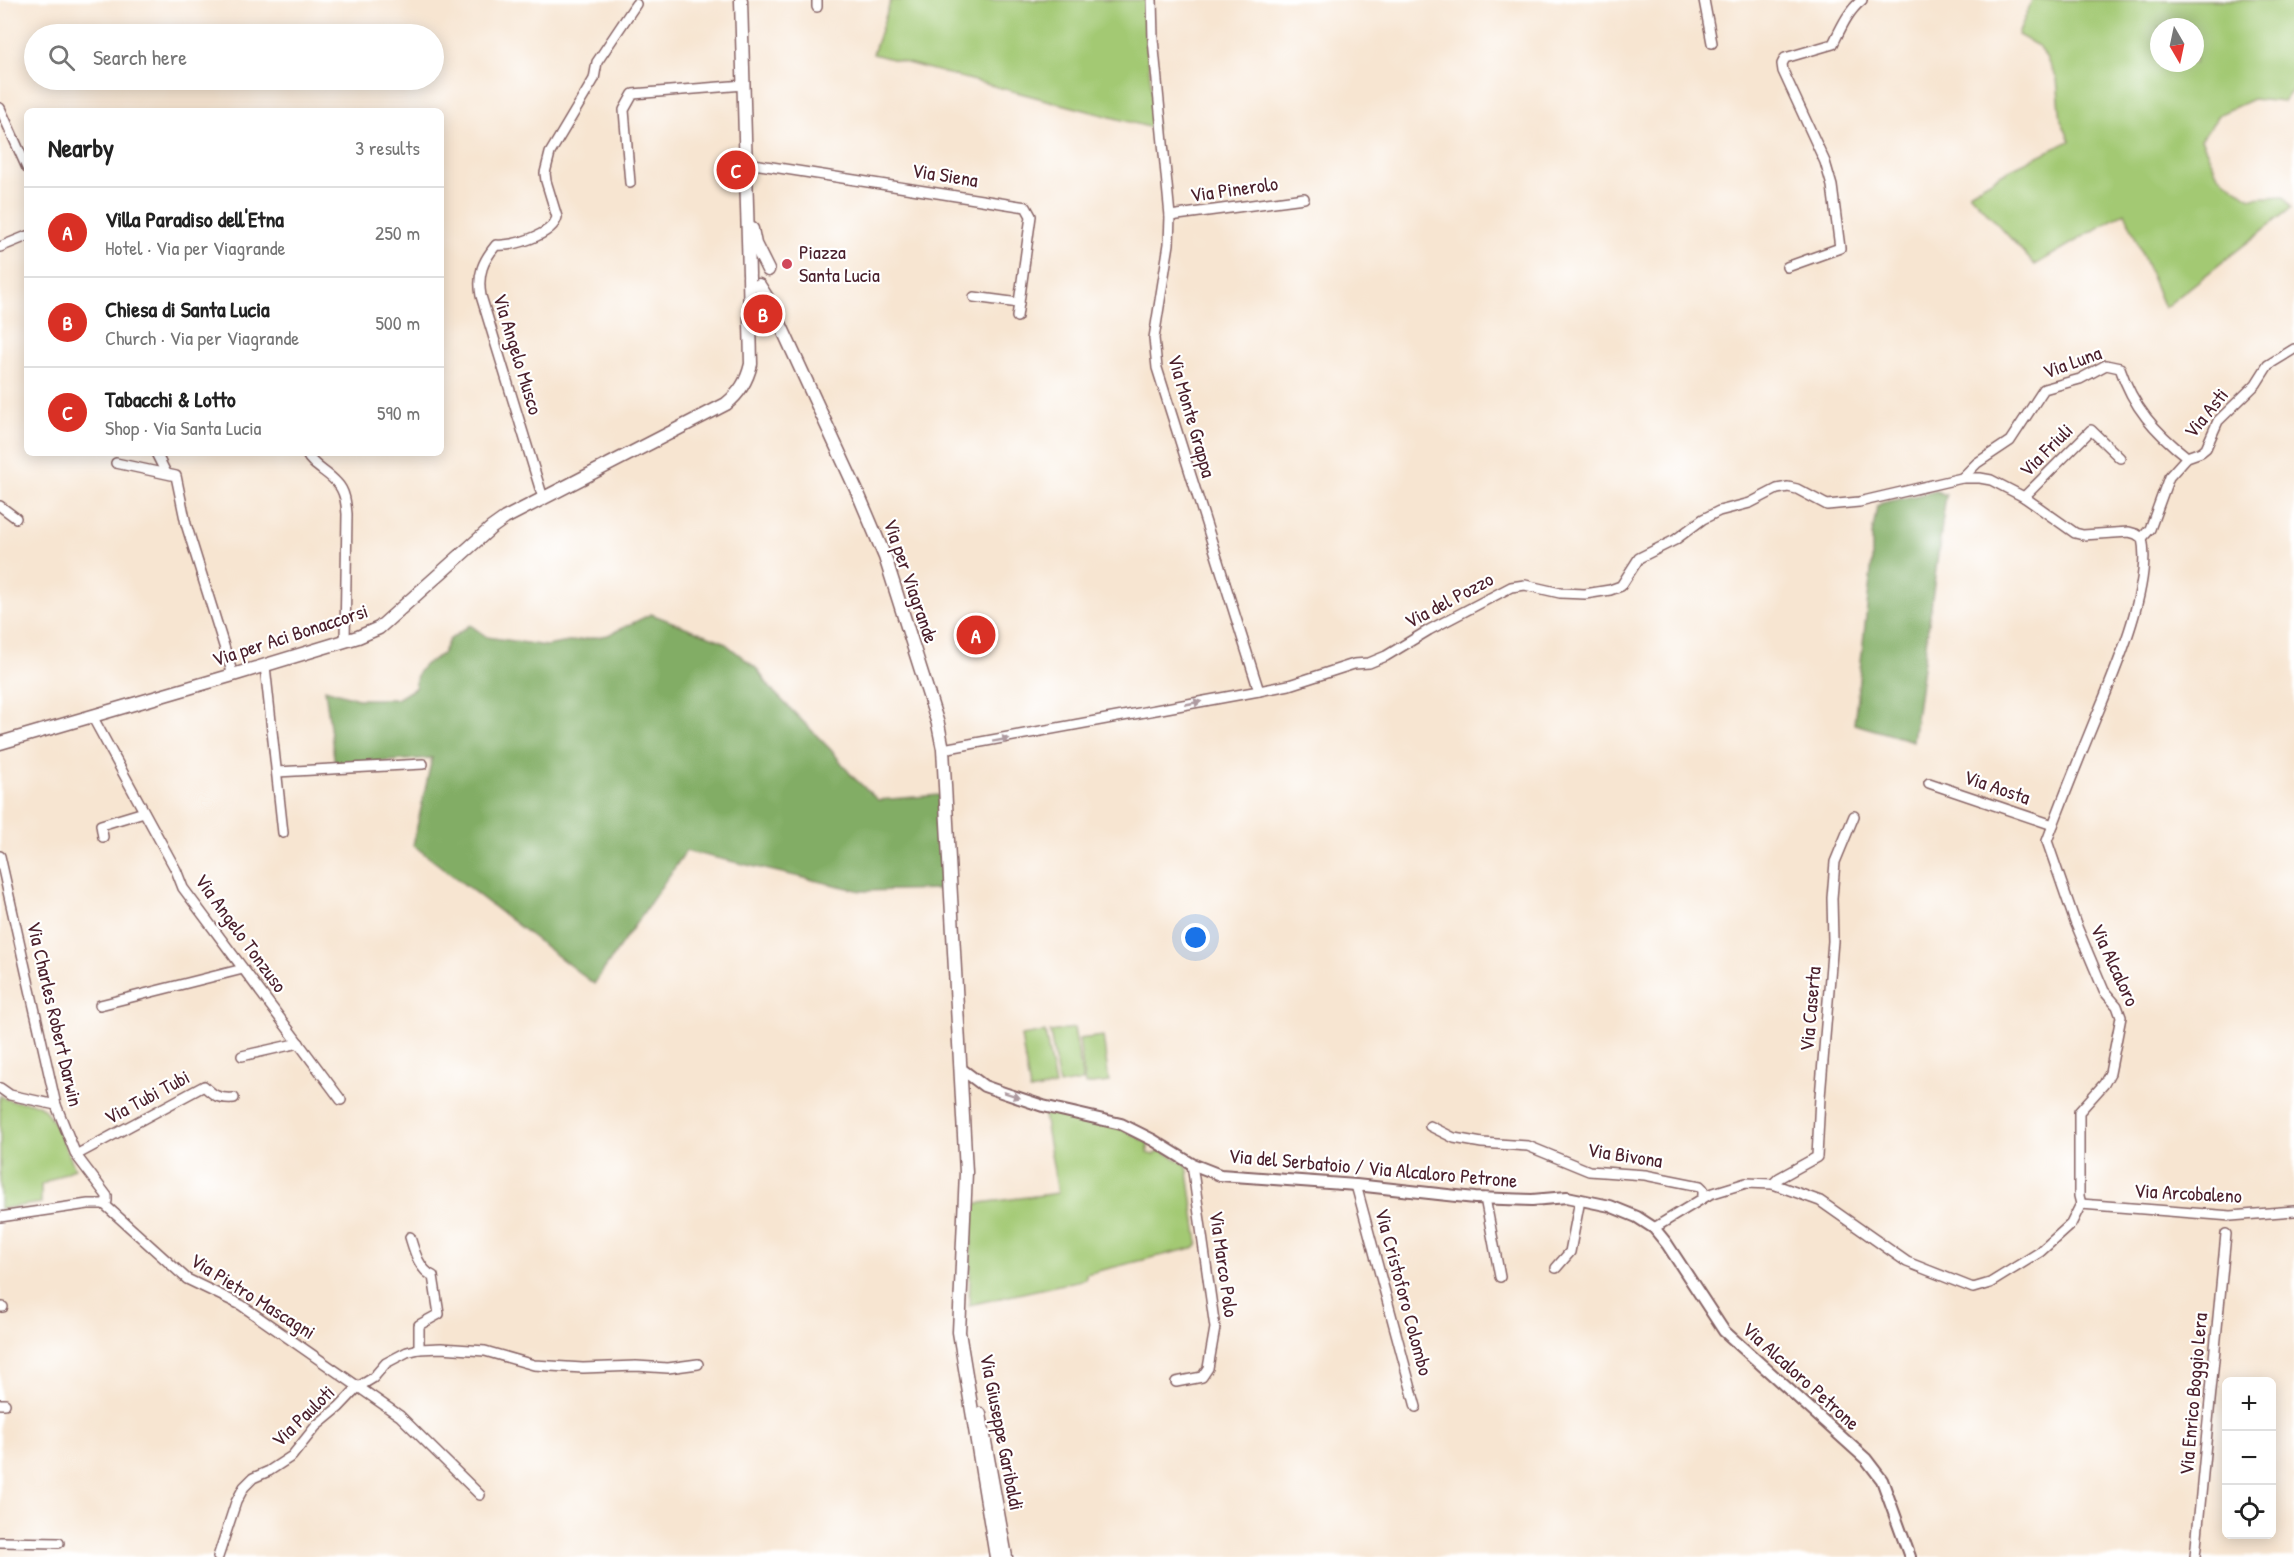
<!DOCTYPE html>
<meta charset="utf-8">
<style>
:root{--surface:#fff;--page:#f6f6f6;--text:#222;--muted:#767676;--line:#e0e0e0;--accent:#d93025}
body{margin:0;font-family:"Patrick Hand",sans-serif;background:var(--page);color:var(--text)}
.controls{position:absolute;right:18px;bottom:18px;display:grid;overflow:hidden;border-radius:9px;box-shadow:0 3px 15px #0003}
.controls button{width:54px;height:54px;display:grid;place-items:center;padding:0;border:0;border-bottom:2px solid var(--line);background:var(--surface);color:var(--text);font:30px sans-serif}
.compass{position:absolute;left:2150px;top:18px;width:54px;height:54px;border-radius:50%;background:var(--surface);box-shadow:0 3px 15px #0003;rotate:171deg}
.you{position:absolute;left:1196px;top:938px;width:21px;height:21px;margin:-15px;border:4px solid #fff;border-radius:50%;background:#1a73e8;box-shadow:0 0 0 9px #1a73e833}
.badge{display:grid;place-items:center;width:39px;height:39px;border-radius:50%;background:var(--accent);color:#fff;font-size:20px;font-weight:700}
.pin{position:absolute;translate:-50% -50%;border:3px solid #fff;box-shadow:0 2px 6px #0006}
.list{margin:0;padding:0;list-style:none}
h2{display:flex;justify-content:space-between;align-items:center;height:78px;margin:0;padding:0 24px;font-size:26px}
h2 small{font-size:20px;font-weight:400;color:var(--muted)}
.list li{display:grid;grid-template-columns:39px 1fr auto;gap:18px;align-items:center;box-sizing:border-box;height:90px;padding:0 24px;border-top:2px solid var(--line)}
.list b{display:block;font-size:22px;white-space:nowrap}
.list p{margin:0;font-size:20px;white-space:nowrap;color:var(--muted)}
.list em{font-size:20px;font-style:normal;color:var(--muted)}
.icon{flex:none;width:33px;height:33px;fill:none;stroke:currentColor;stroke-width:2;stroke-linecap:round;stroke-linejoin:round}
.map{position:relative;flex:none;width:2294px;height:1557px;overflow:hidden}
.search{position:absolute;background:var(--surface);box-shadow:0 3px 15px #0003;left:24px;top:24px;width:420px;height:66px;display:flex;align-items:center;gap:15px;box-sizing:border-box;padding:0 21px;border-radius:33px;color:var(--muted);font-size:22px}
.panel{position:absolute;background:var(--surface);box-shadow:0 3px 15px #0003;left:24px;top:108px;width:420px;height:348px;border-radius:9px}
.map>svg:first-child{display:block}
.green{fill:#a3c973;stroke:#76744f;stroke-width:1.5;fill-rule:evenodd}
.forest{fill:#82ad65;stroke:#666648;stroke-width:1.5}
.lines{fill:none;stroke-linecap:round;stroke-linejoin:round}
.minor-casing{stroke:#876465;stroke-width:12}
.tertiary-casing{stroke:#876465;stroke-width:14}
.secondary-casing{stroke:#876465;stroke-width:15}
.minor{stroke:#fff;stroke-width:9}
.tertiary{stroke:#fff;stroke-width:10}
.secondary{stroke:#fff;stroke-width:12}
.oneway{fill:#ae9aa0}
.poi-dot{fill:#d1495b;stroke:#fff;stroke-width:2}
.labels{text-anchor:middle;stroke-width:4.5;stroke-linejoin:round;paint-order:stroke}
.street-label{font-size:20px;fill:#4a1f2b;stroke:#fff}
.poi-label{font-size:20px;fill:#4a1f2b;stroke:#fff;text-anchor:start}
</style>
<div class="map">
<svg width="2294" height="1557" viewBox="0 0 2294 1557">
<rect width="100%" height="100%" fill="#fff"/>
<filter id="ink" filterUnits="userSpaceOnUse"><feTurbulence type="fractalNoise" baseFrequency=".0167" numOctaves="2"/><feDisplacementMap in="SourceGraphic" scale="12" xChannelSelector="R" yChannelSelector="G"/><feConvolveMatrix kernelMatrix="1 2 1 2 8 2 1 2 1" color-interpolation-filters="sRGB"/></filter>
<filter id="wash" filterUnits="userSpaceOnUse"><feTurbulence type="fractalNoise" baseFrequency=".008" numOctaves="4" result="noise"/><feDisplacementMap in="SourceGraphic" scale="24" xChannelSelector="R" yChannelSelector="G"/><feGaussianBlur stdDeviation="1.35" result="paint"/><feColorMatrix in="noise" values="0 0 0 0 0 0 0 0 0 0 0 0 0 0 0 0 0 1.4 0 .05"/><feComposite in="paint" operator="in"/></filter>
<g filter="url(#wash)">
<rect width="100%" height="100%" fill="#f7e5d1"/>
<!-- green -->
<g class="green">
<path d="M891,0H1146V39L1156,129L873,54Z"/>
<path d="M2032,0H2294V88L2283,102L2253,99L2220,114L2201,139L2218,175L2250,198L2284,196L2291,208L2164,308L2125,212L2035,265L1969,193L2009,170L2070,141L2061,120L2057,79L2040,47L2018,35ZM2159,27H2195V63H2159Z"/>
<path d="M1074,1028L1083,1081L1059,1085L1050,1032Z"/>
<path d="M1045,1032L1055,1086L1030,1091L1021,1036Z"/>
<path d="M1103,1036L1109,1082L1085,1085L1079,1039Z"/>
<path d="M0,1095C12,1105 23,1100 36,1104C53,1110 67,1152 75,1168L41,1185V1203L0,1209Z"/>
<path d="M1043,1110L1119,1127L1148,1143V1153L1153,1155L1161,1150L1187,1165L1198,1243L1196,1247L1086,1274V1279L969,1305L973,1204L1058,1193Z"/>
</g>
<!-- forest -->
<g class="forest">
<path d="M1936,491L1946,495L1913,741L1854,724L1872,562V535L1877,506L1882,503Z"/>
<path d="M651,614L722,641L756,668L771,689L832,751L852,776L878,800L939,795L941,889L861,891L686,851L594,984L413,845L432,758L335,765L325,689L358,699H397L415,688L417,674L424,665L442,654L449,640L470,625L487,637L546,646L608,635Z"/>
</g>
</g>
<g filter="url(#ink)">
<g class="lines">
<!-- minor casing -->
<g class="minor-casing">
<g id="minor">
<path d="M817,0V7"/>
<path d="M1152,0L1153,39L1170,216L1169,244L1154,338L1157,368L1259,691"/>
<path d="M1704,0L1712,43"/>
<path d="M0,108L27,168"/>
<path d="M747,163L1026,207L1031,216L1017,317"/>
<path d="M630,183L624,110L633,94L744,85"/>
<path d="M1170,216L1304,198"/>
<path d="M0,247L27,236"/>
<path d="M1787,267L1840,248L1832,186L1825,162L1783,71L1782,64L1785,58L1833,44C1841,28 1848,11 1862,0"/>
<path d="M974,297L1019,303"/>
<path d="M156,453L166,473"/>
<path d="M306,453C313,467 327,471 337,483C345,491 346,503 347,514L345,641"/>
<path d="M116,463L176,476L186,524L233,675"/>
<path d="M1962,478L1977,463L2010,441L2044,389L2080,379L2106,365L2120,368C2133,407 2155,432 2187,457"/>
<path d="M2024,497L2091,430L2120,458"/>
<path d="M543,498L481,296C477,274 483,261 496,245C512,247 553,235 557,217L546,181L545,173L550,153L594,79L597,62L636,4"/>
<path d="M0,506L16,518"/>
<path d="M2142,538L2150,529L2169,477L2187,457L2201,452L2206,448L2218,421L2256,384L2268,365L2294,349"/>
<path d="M265,666L283,833"/>
<path d="M92,716L176,870L183,888L341,1100"/>
<path d="M943,749L1259,691L1289,685L1354,664L1369,663L1386,656L1429,630L1511,587L1525,585L1560,593L1585,594L1610,590L1621,586L1639,558L1675,540L1703,519L1719,511L1750,503L1777,489L1788,487L1797,489L1827,505L1859,502L1962,478H1980L1991,480L2024,497L2075,533L2083,535L2129,532L2136,534L2142,538"/>
<path d="M277,772L423,764"/>
<path d="M1929,783L2053,825"/>
<path d="M103,837L101,825L144,812"/>
<path d="M0,856L56,1105L76,1155L107,1196V1201L104,1204"/>
<path d="M100,1005L243,969"/>
<path d="M242,1056L299,1043"/>
<path d="M0,1088L10,1095L56,1105"/>
<path d="M1430,1126L1454,1138L1482,1143L1528,1146L1589,1171L1645,1175L1700,1186L1703,1189V1197"/>
<path d="M76,1155L204,1086C214,1096 219,1099 234,1098"/>
<path d="M1773,1184L1779,1178L1817,1157L1820,1097L1833,941L1832,898L1835,862L1854,816"/>
<path d="M1356,1185L1416,1407"/>
<path d="M1485,1198L1500,1277"/>
<path d="M2081,1204L2231,1216L2294,1211"/>
<path d="M0,1217L88,1204H104L187,1279L241,1305L400,1416L480,1495"/>
<path d="M1654,1228L1710,1194L1746,1183L1773,1184L1820,1201L1907,1262L1973,1288L1990,1283L2040,1252L2071,1224L2081,1204L2079,1196V1112L2104,1084L2110,1073L2121,1017L2117,1006L2104,991L2075,922L2047,841C2062,801 2078,761 2094,722C2113,676 2153,586 2142,538"/>
<path d="M410,1237C414,1250 419,1270 433,1276L439,1314L419,1325V1349"/>
<path d="M1556,1268L1570,1252L1580,1200"/>
<path d="M0,1307H3"/>
<path d="M1176,1382L1202,1377L1208,1368L1215,1328L1192,1164"/>
<path d="M0,1404H5"/>
<path d="M0,1542L59,1543"/>
<path d="M218,1557L236,1502L244,1487L253,1478L269,1471L292,1456L316,1426L339,1407L358,1387L373,1378L386,1363L407,1352L419,1349L441,1348L485,1351L534,1365L583,1368L636,1366L668,1368L698,1364"/>
<path d="M2195,1557L2226,1234"/>
</g>
</g>
<!-- tertiary casing -->
<g class="tertiary-casing">
<path id="tertiary" d="M960,1068L984,1086L1004,1093L1043,1106L1121,1124L1153,1140L1192,1164L1220,1175L1356,1185L1475,1198L1532,1200L1567,1197L1610,1206L1637,1217L1654,1228L1667,1244L1724,1331L1866,1459L1882,1480L1910,1557"/>
</g>
<!-- secondary casing -->
<g class="secondary-casing">
<g id="secondary">
<path d="M741,0L749,274"/>
<path d="M752,229L755,244L768,270"/>
<path d="M759,285L771,304L860,498L885,557L938,724L943,749L966,1172L959,1332L996,1557"/>
<path d="M0,743L233,675L358,637L379,628L491,528L505,518L726,404C740,393 747,381 751,364L749,277"/>
<path d="M980,1414L1006,1557"/>
</g>
</g>
<!-- minor -->
<use href="#minor" class="minor"/>
<!-- tertiary -->
<use href="#tertiary" class="tertiary"/>
<!-- secondary -->
<use href="#secondary" class="secondary"/>
</g>
<!-- one-way arrows -->
<defs><path id="oneway-solid" d="M-6-.8H1V-3.2L6.5 0L1 3.2V.8H-6Z" transform="scale(1.5)"/></defs>
<g class="oneway">
<use href="#oneway-solid" transform="translate(1193 703) rotate(-11)"/>
<use href="#oneway-solid" transform="translate(1001 740) rotate(-10)"/>
<use href="#oneway-solid" transform="translate(1012 1095) rotate(19)"/>
</g>
</g>
<!-- markers -->
<circle class="poi-dot" cx="787" cy="264" r="6"/>
<g class="labels">
<!-- street labels -->
<g class="street-label">
<text transform="translate(945 175) rotate(9)" y="7">Via Siena</text>
<text transform="translate(1234 189) rotate(-8)" y="7">Via Pinerolo</text>
<text transform="translate(518 354) rotate(73)" y="7">Via Angelo Musco</text>
<text transform="translate(2072 362) rotate(-20)" y="7">Via Luna</text>
<text transform="translate(2206 413) rotate(-51)" y="7">Via Asti</text>
<text transform="translate(1192 416) rotate(74)" y="7">Via Monte Grappa</text>
<text transform="translate(2046 450) rotate(-45)" y="7">Via Friuli</text>
<text transform="translate(911 581) rotate(71)" y="7">Via per Viagrande</text>
<text transform="translate(1449 600) rotate(-28)" y="7">Via del Pozzo</text>
<text transform="translate(290 635) rotate(-18)" y="7">Via per Aci Bonaccorsi</text>
<text transform="translate(1997 787) rotate(19)" y="7">Via Aosta</text>
<text transform="translate(241 933) rotate(54)" y="7">Via Angelo Tonzuso</text>
<text transform="translate(2115 965) rotate(65)" y="7">Via Alcaloro</text>
<text transform="translate(1810 1009) rotate(-85)" y="7">Via Caserta</text>
<text transform="translate(55 1014) rotate(77)" y="7">Via Charles Robert Darwin</text>
<text transform="translate(147 1097) rotate(-28)" y="7">Via Tubi Tubi</text>
<text transform="translate(1625 1155) rotate(9)" y="7">Via Bivona</text>
<text transform="translate(1373 1168) rotate(5)" y="7">Via del Serbatoio / Via Alcaloro Petrone</text>
<text transform="translate(2188 1193) rotate(3)" y="7">Via Arcobaleno</text>
<text transform="translate(1224 1264) rotate(82)" y="7">Via Marco Polo</text>
<text transform="translate(1404 1292) rotate(75)" y="7">Via Cristoforo Colombo</text>
<text transform="translate(253 1296) rotate(32)" y="7">Via Pietro Mascagni</text>
<text transform="translate(1801 1376) rotate(42)" y="7">Via Alcaloro Petrone</text>
<text transform="translate(2193 1394) rotate(-85)" y="7">Via Enrico Boggio Lera</text>
<text transform="translate(303 1416) rotate(-44)" y="7">Via Pauloti</text>
<text transform="translate(1002 1432) rotate(79)" y="7">Via Giuseppe Garibaldi</text>
</g>
<!-- poi labels -->
<g class="poi-label">
<text x="799" y="259">Piazza<tspan x="799" dy="23">Santa Lucia</tspan></text>
</g>
</g>
</svg>
<div class="controls">
<button>+</button>
<button>−</button>
<button><svg class="icon" aria-label="locate" viewBox="0 0 24 24"><circle cx="12" cy="12" r="6"/><path d="M12 2v4M12 18v4M2 12h4M18 12h4"/></svg></button>
</div>
<svg class="compass" viewBox="-18 -18 36 36"><path d="M0-13l5 13h-10z" fill="#e53935"/><path d="M0 13l5-13h-10z" fill="#767676"/></svg>
<div class="you"></div>
<div class="pin badge" style="left:976px;top:635px">A</div>
<div class="pin badge" style="left:763px;top:314px">B</div>
<div class="pin badge" style="left:736px;top:170px">C</div>
<div class="search"><svg class="icon" aria-label="search" viewBox="0 0 24 24"><circle cx="10" cy="10" r="6"/><path d="M15 15l6 6"/></svg>Search here</div>
<section class="panel">
<h2>Nearby<small>3 results</small></h2>
<ul class="list">
<li><span class="badge">A</span><div><b>Villa Paradiso dell'Etna</b><p>Hotel · Via per Viagrande</p></div><em>250 m</em></li>
<li><span class="badge">B</span><div><b>Chiesa di Santa Lucia</b><p>Church · Via per Viagrande</p></div><em>500 m</em></li>
<li><span class="badge">C</span><div><b>Tabacchi &amp; Lotto</b><p>Shop · Via Santa Lucia</p></div><em>590 m</em></li>
</ul>
</section>
</div>
